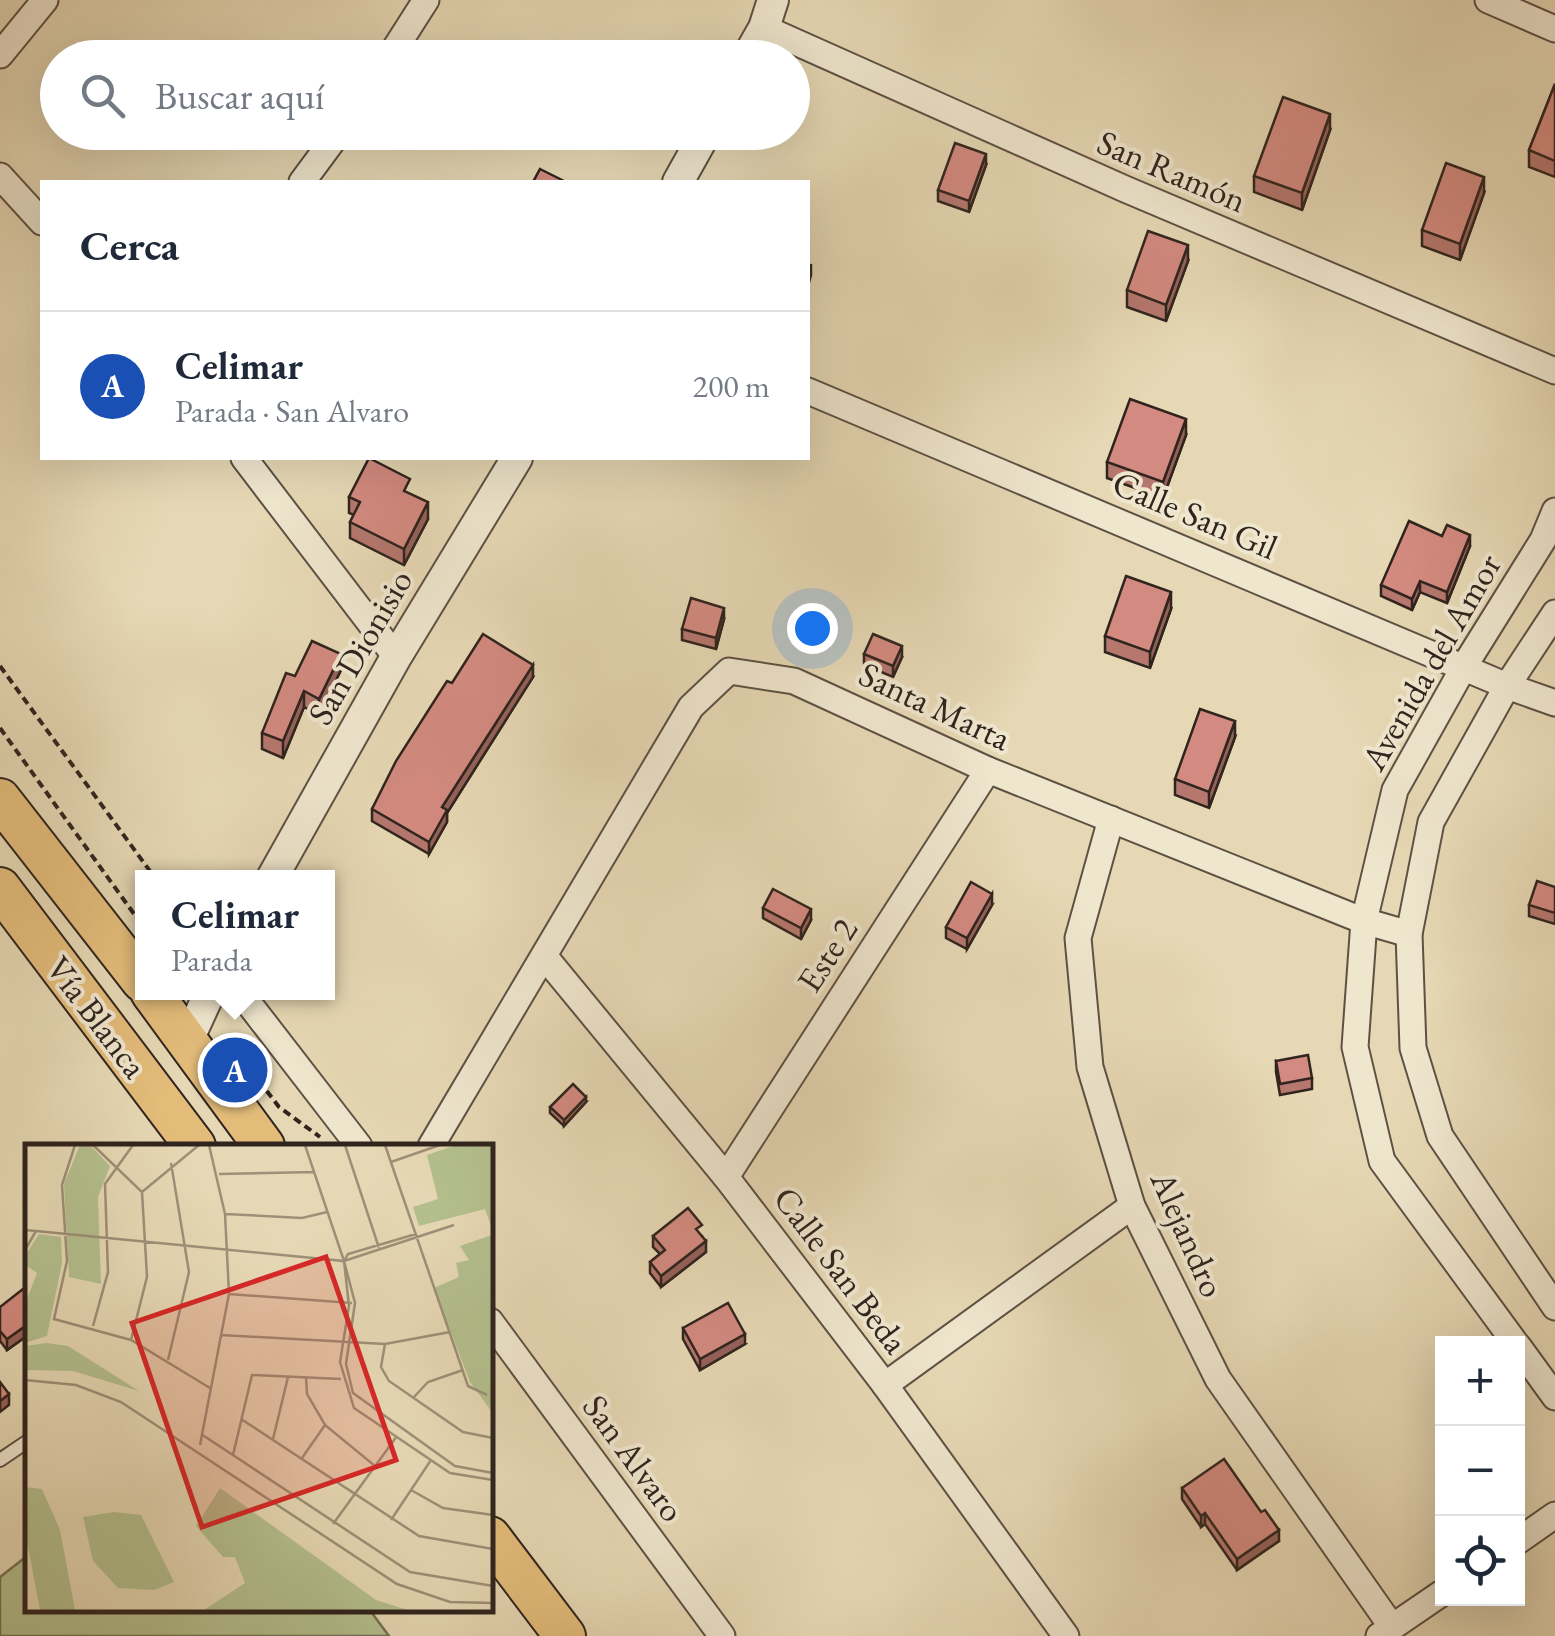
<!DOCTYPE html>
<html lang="es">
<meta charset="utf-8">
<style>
:root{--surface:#fff;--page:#f2f2f3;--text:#1f2937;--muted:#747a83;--line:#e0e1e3;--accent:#8f2418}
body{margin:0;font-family:"EB Garamond",serif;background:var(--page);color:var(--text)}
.controls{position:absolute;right:30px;bottom:30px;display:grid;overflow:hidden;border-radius:0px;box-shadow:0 10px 40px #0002}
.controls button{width:90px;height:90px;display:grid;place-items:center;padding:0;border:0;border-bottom:2px solid var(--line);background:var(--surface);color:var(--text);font:50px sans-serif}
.you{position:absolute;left:812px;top:628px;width:35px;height:35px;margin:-25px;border:8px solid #fff;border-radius:50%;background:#1a73e8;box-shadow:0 0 0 15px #1a73e833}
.badge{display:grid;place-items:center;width:65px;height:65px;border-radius:50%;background:var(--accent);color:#fff;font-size:32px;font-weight:700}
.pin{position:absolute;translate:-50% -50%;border:5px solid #fff;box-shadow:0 2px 10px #0006}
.popup{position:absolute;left:135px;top:870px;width:200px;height:130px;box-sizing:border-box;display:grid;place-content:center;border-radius:0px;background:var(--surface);filter:drop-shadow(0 2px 8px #0005);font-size:32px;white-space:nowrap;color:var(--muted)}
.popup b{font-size:38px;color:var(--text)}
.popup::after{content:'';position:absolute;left:50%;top:100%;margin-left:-20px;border:20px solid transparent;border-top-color:var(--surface)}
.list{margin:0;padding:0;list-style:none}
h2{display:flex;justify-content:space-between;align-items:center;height:130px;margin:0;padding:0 40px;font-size:42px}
h2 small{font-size:32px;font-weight:400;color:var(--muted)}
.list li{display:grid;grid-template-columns:65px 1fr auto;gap:30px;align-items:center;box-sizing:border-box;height:150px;padding:0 40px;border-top:2px solid var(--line)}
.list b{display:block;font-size:38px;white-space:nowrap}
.list p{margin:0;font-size:32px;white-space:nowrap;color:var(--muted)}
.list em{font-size:32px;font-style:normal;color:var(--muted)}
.icon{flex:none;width:55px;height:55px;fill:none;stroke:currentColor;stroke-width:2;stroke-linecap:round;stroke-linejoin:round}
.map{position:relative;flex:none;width:1555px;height:1636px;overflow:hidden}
.search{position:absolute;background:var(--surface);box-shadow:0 10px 40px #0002;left:40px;top:40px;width:770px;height:110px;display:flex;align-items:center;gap:25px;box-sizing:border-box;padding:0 35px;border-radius:55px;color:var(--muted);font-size:38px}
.panel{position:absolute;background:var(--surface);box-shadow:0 10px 40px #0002;left:40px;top:180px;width:770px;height:280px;border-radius:0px}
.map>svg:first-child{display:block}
.green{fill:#b4bf8e;stroke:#727256;stroke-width:2.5}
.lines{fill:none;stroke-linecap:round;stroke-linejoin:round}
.service-casing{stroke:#5e5144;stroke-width:16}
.minor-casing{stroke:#5e5144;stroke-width:29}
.tertiary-casing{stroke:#5e5144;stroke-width:34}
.trunk-casing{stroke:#30241e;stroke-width:44}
.path{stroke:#30241e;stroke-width:4;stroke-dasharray:8 5;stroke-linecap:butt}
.service{stroke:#efe6ce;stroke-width:12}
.minor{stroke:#efe6ce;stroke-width:25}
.tertiary{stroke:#efe6ce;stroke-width:30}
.trunk{stroke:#e3bc7a;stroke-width:40}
.wall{fill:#b5776e;stroke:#30241e;stroke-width:2.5}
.shaded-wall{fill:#94615a;stroke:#30241e;stroke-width:2.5}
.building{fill:#d38a80;stroke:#30241e;stroke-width:2.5}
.labels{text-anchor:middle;stroke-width:8;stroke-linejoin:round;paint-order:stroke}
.street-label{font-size:35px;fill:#30241e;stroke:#efe6ce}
.inset-road{fill:none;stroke:#9d9078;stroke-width:2.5}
.view{fill:#d62828;fill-opacity:0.15;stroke:#d62828;stroke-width:5}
.inset-edge{fill:none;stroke:#30241e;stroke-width:5}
</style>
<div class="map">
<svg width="1555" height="1636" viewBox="0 0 1555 1636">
<rect width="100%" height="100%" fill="#e6d8b4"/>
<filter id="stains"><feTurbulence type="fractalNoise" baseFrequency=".002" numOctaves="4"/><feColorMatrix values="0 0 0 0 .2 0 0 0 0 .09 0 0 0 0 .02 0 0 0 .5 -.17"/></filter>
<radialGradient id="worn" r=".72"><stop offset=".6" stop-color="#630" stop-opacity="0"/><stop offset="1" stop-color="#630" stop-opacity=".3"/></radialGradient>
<!-- green -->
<path class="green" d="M27,1556L28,1608L369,1609L389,1636H0V1577Z"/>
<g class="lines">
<!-- service casing -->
<g class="service-casing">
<path id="service" d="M0,1460L28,1441"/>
</g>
<!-- minor casing -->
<g class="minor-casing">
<g id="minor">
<path d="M1488,0L1555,29"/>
<path d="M764,28L1125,189L1555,371"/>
<path d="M0,55L45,0"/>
<path d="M389,58L426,0"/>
<path d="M0,176L42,222"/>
<path d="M302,182L339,132"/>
<path d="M808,391L1507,686L1555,703"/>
<path d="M244,458L396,657"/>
<path d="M1555,613L1507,686L1431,822L1409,934L1413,1048L1440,1136L1555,1307"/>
<path d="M1111,819L1078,938L1090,1067L1132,1206L1218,1379L1392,1627"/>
<path d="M545,957L726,1177L885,1385L1066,1636"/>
<path d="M240,992L359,1146"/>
<path d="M431,1146L691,707L729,671L794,681L988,770L1364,921L1409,934"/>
<path d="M726,1177L988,770"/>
<path d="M490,1321L722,1636"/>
<path d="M1516,1344L1382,1161L1355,1047L1364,921L1395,790L1465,665L1543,540L1555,511"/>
<path d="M1518,1346L1555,1397"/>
<path d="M885,1385L1132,1206"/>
<path d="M1518,1541L1555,1515"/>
<path d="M1379,1636L1442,1593"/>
</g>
</g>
<!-- tertiary casing -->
<g class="tertiary-casing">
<g id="tertiary">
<path d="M747,58L764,28L773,0"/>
<path d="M678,182L706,132"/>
<path d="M272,878L396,657L517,458"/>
<path d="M188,1040L210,992"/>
</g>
</g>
<!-- trunk casing -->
<g class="trunk-casing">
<g id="trunk">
<path d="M0,799L142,981"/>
<path d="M0,888L195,1146"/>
<path d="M151,992L264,1146"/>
<path d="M490,1537L565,1636"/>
</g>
</g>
<!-- path -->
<g class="path">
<path d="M0,666L155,878"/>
<path d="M0,728L142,925"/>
<path d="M243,1060L279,1107L320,1137"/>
</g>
<!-- service -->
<use href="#service" class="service"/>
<!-- minor -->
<use href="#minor" class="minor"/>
<!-- tertiary -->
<use href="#tertiary" class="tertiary"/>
<!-- trunk -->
<use href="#trunk" class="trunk"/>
</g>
<!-- wall -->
<g class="wall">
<path d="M1555,84V177L1529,167V150Z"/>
<path d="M1330,130L1302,210L1254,192V176Z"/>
<path d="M986,165L969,212L938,201V190Z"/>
<path d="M1484,193L1460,260L1422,246V230Z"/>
<path d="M1188,261L1166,321L1127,307V290Z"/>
<path d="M1186,435L1163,498L1107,478V462Z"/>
<path d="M410,494L428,519L404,565L350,538V522L354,515L349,513V497Z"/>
<path d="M1442,536L1470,546L1447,603L1420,592L1412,610L1381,596V585Z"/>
<path d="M1171,609L1150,668L1105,652V636Z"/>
<path d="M724,619L716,649L682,640V629Z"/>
<path d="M864,654L902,657L893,677L864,665Z"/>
<path d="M341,670L319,715L304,707L283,758L262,749V733L295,676Z"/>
<path d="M533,677L447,813V822L429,854L372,821V809L452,683Z"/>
<path d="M1235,737L1209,808L1175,795V779Z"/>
<path d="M1555,887V924L1529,916V905Z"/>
<path d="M992,905L967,949L946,938V927Z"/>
<path d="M763,908L811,920L801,939L763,918Z"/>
<path d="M1276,1061L1312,1078V1089L1280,1095L1276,1072Z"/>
<path d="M586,1102L564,1126L550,1113V1107Z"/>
<path d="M653,1236H702L706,1252L661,1287L650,1273V1262L660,1254L653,1247Z"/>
<path d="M28,1295V1335L7,1350L0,1341V1307Z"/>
<path d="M683,1328L745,1344L700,1370L683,1339Z"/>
<path d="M1182,1488L1261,1512L1279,1541L1237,1570L1205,1524L1201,1527L1182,1499Z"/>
</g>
<!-- shaded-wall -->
<g class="shaded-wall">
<path d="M1330,114V130L1302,210V193Z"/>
<path d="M986,154V165L969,212V201Z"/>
<path d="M1484,177V193L1460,260V244Z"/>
<path d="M1188,245V261L1166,321V305Z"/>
<path d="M811,264V275L808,286V275Z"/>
<path d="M1186,419V435L1163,498V482Z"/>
<path d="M428,502V519L404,565V549Z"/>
<path d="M1470,535V546L1447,603V592Z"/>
<path d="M1420,581V592L1412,610V599Z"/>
<path d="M1171,592V609L1150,668V652Z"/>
<path d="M724,608V619L716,649V638Z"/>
<path d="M902,646V657L893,677V666Z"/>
<path d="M341,654V670L319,715V699Z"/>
<path d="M533,665V677L447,813V822L429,854V842L442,807Z"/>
<path d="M304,691V707L283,758V741Z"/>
<path d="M1235,721V737L1209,808V792Z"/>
<path d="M992,894V905L967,949V938Z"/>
<path d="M811,909V920L801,939V928Z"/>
<path d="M586,1097V1102L564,1126V1120Z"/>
<path d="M706,1241V1252L661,1287V1276Z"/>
<path d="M28,1324V1335L7,1350V1339Z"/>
<path d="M745,1334V1344L700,1370V1359Z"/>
<path d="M9,1394V1405L0,1412V1401Z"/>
<path d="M1205,1513V1524L1201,1527V1516Z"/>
<path d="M1279,1530V1541L1237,1570V1559Z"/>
</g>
<!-- building -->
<g class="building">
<path d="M1555,84V161L1529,150Z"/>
<path d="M1283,97L1330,114L1302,193L1254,176Z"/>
<path d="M955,143L986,154L969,201L938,190Z"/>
<path d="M1446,163L1484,177L1460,244L1422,230Z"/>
<path d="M540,169L566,182H533Z"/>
<path d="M1148,231L1188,245L1166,305L1127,290Z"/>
<path d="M1130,399L1186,419L1163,482L1107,462Z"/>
<path d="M369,458L410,479L404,491L428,502L404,549L350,522L360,502L349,497Z"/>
<path d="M1409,521L1442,536L1447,525L1470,535L1447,592L1420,581L1412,599L1381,585Z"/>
<path d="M1126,576L1171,592L1150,652L1105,636Z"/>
<path d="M691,598L724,608L716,638L682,629Z"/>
<path d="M483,634L533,665L442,807L447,810L429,842L372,809L396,761L447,681L452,683Z"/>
<path d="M873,634L902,646L893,666L864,654Z"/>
<path d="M312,641L341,654L319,699L304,691L283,741L262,733L286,673L295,676Z"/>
<path d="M1200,709L1235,721L1209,792L1175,779Z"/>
<path d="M1537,881L1555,887V913L1529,905Z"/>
<path d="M971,882L992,894L967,938L946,927Z"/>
<path d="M773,889L811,909L801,928L763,908Z"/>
<path d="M1308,1055L1312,1078L1280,1084L1276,1061Z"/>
<path d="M573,1084L586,1097L564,1120L550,1107Z"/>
<path d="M688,1208L702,1225L696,1229L706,1241L661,1276L650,1262L665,1250L653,1236Z"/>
<path d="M23,1289L28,1295V1324L7,1339L0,1331V1307Z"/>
<path d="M728,1303L745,1334L700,1359L683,1328Z"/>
<path d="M0,1382L9,1394L0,1401Z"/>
<path d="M1224,1459L1261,1512L1265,1510L1279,1530L1237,1559L1205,1513L1201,1516L1182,1488Z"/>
</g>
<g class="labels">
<!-- street labels -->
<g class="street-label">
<text transform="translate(1172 171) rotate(23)" y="12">San Ramón</text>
<text transform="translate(1195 515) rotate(23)" y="12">Calle San Gil</text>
<text transform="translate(360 647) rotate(-60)" y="12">San Dionisio</text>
<text transform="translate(1431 662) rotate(-60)" y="12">Avenida del Amor</text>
<text transform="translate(935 706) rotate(25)" y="12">Santa Marta</text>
<text transform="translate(827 955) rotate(-57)" y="12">Este 2</text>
<text transform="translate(97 1017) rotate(53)" y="12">Vía Blanca</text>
<text transform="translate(1188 1234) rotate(66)" y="12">Alejandro</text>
<text transform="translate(841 1270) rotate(53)" y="12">Calle San Beda</text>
<text transform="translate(634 1458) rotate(54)" y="12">San Alvaro</text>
</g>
</g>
<!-- overview -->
<g transform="translate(25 1144)">
<rect width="468" height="468" fill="#e6d8b4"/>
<path d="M55,1H65L85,22L73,53L76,140L44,133L39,40ZM431,1H467V84L460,65L394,82L388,63L413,55L402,11ZM14,90L36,93L37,119L22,192L0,199V160L12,129L0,121V112ZM467,91V268L445,238L409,144L434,133L431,119L444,116L435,102ZM22,199L43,202L114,247L48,227L0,226V202ZM0,343L17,345L35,386L50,466H15L0,387ZM195,344L351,456L383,466H179L220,439L210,413H198L171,382ZM89,368L116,371L149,438L129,446L93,444L68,417L58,373Z" fill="#b4bf8e"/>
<path class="inset-road" d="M50,1L37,41L42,117L29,175L106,196L185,244M68,1L117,48L122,133L106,196M320,1L354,104M360,1L443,242L462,251M366,18L415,1M194,30L289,28M117,48L174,1M200,70L277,74L302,68M0,86L11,87L0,106M11,87L319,117L280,1M391,90L323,110L319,117L429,81M204,150L327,159M68,182L83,128L80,40L108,1M196,191L360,200L425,188M360,200L356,223L364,237L438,288L468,294M143,216L164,128L146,19M281,233L282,250L300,281L350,322M0,236L51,241L96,258L372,440L425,458L468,459M389,253L403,238L438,226M216,275L394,392L468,405M176,290L385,428L468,442M248,295L263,233M175,301L204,150L200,70L184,1M208,311L227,231L316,235M277,314L300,281M468,329L430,322L328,249L321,220L330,159L319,117L324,162L315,218L329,264L425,329L468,336M386,346L418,364L468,371M366,376L406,316M308,380L372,292"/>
<path class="view" d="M301,113L371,316L177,383L107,179Z"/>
<rect width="468" height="468" class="inset-edge"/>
</g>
<rect width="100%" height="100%" filter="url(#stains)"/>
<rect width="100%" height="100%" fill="url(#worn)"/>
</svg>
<div class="controls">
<button>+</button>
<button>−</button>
<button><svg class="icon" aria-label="locate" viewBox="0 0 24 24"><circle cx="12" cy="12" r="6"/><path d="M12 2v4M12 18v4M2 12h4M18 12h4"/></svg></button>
</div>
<div class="you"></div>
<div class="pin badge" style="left:235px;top:1070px;background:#1a4fb4">A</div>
<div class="popup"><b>Celimar</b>Parada</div>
<div class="search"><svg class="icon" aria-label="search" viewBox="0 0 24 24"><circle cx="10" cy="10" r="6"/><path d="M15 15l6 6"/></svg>Buscar aquí</div>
<section class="panel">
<h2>Cerca<small></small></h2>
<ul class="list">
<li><span class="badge" style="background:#1a4fb4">A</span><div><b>Celimar</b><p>Parada · San Alvaro</p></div><em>200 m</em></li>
</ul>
</section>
</div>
